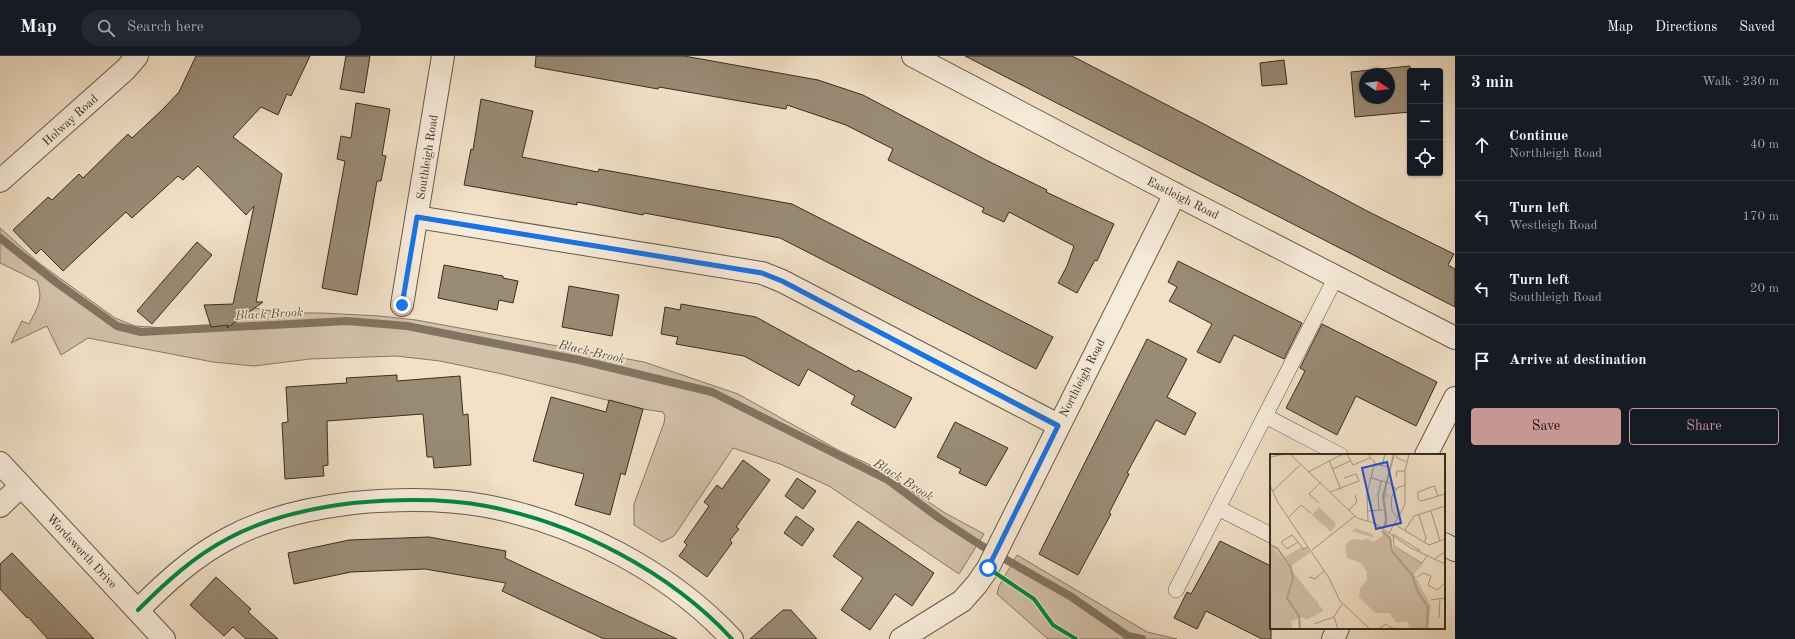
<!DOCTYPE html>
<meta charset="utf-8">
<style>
:root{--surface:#171b24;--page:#242831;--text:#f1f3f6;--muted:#9ea1a6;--line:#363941;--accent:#c59692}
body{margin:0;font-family:"Old Standard TT",serif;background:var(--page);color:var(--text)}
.controls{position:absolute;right:12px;top:12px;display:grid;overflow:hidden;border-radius:4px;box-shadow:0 1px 3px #0004}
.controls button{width:36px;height:36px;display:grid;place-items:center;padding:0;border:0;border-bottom:1px solid var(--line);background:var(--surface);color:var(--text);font:20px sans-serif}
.compass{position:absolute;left:1359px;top:12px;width:36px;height:36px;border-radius:50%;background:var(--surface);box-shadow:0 1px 3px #0004;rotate:103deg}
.stop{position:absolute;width:12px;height:12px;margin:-9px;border:3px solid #1a73e8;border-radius:50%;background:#fff}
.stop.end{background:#1a73e8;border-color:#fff;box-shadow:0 1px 4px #0008}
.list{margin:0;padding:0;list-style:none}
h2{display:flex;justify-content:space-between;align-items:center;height:52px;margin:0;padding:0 16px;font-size:17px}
h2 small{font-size:13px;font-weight:400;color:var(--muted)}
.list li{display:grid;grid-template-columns:26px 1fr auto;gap:12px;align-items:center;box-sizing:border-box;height:72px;padding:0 16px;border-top:1px solid var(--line)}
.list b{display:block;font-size:15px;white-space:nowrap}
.list p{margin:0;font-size:13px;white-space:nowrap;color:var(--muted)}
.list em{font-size:13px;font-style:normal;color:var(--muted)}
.actions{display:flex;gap:8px;padding:12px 16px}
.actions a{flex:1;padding:9px 0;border:1px solid var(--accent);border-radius:4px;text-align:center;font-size:14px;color:var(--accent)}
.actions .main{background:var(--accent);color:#111}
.icon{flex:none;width:22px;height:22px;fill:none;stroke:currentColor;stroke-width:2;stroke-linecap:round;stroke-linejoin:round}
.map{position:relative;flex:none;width:1455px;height:583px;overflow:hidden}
header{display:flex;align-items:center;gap:24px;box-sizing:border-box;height:56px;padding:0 20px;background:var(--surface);border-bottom:1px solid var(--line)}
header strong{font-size:19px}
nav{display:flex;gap:22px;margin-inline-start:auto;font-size:14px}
.search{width:280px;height:36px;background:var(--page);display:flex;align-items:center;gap:10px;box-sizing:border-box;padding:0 14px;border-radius:22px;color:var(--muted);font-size:15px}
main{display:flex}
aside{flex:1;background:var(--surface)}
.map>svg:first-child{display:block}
.green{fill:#d3c2aa;stroke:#867864}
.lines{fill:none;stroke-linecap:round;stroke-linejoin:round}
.stream{stroke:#827462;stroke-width:8}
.building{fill:#998b76;stroke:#392d1f;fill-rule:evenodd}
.service-casing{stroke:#675a49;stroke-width:16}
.minor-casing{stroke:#675a49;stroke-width:24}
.service{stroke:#f7ecdb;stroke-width:15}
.minor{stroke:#f7ecdb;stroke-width:22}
.cycleway-casing{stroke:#f7ecdb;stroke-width:6}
.cycleway{stroke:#00873e;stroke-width:4}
.route{stroke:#1a73e8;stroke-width:5}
.labels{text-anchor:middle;stroke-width:3;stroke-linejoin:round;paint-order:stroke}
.street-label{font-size:12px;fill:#392d1f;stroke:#f7ecdb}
.water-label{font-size:13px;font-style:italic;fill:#5e5140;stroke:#f7ecdb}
.inset-river{fill:none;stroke:#b3a48e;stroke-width:2}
.inset-road{fill:none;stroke:#a89984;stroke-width:1}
.view{fill:#1d4ed8;fill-opacity:0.15;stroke:#1d4ed8;stroke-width:2}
.inset-edge{fill:none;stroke:#392d1f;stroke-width:2}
</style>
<header>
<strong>Map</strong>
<div class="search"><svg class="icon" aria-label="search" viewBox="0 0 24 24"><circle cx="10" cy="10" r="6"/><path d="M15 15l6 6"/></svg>Search here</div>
<nav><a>Map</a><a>Directions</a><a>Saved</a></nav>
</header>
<main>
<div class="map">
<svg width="1455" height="583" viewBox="0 0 1455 583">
<rect width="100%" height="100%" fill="#f2e1c7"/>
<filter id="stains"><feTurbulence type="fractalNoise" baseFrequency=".005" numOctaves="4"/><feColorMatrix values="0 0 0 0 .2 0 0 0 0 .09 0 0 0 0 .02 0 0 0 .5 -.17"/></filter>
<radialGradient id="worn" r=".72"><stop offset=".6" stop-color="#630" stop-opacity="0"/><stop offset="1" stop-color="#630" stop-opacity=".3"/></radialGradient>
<!-- green -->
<g class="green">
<path d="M0,172L39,207L115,262L135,270L165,272L231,269L255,252L283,257H322L379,260L416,264L644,306L738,338L840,395L881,414L945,457L984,478L959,518L829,430L780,408L733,392L674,480L662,486L634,469V448L664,367L665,360L663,356L643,353L502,318L440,305L396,300L310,303L254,310L213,306L88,282L61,299L47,270L11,287L22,265L29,268C37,252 44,244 37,225L0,207Z"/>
<path d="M1017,499L1147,576L1177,583H1048L997,538L999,530Z"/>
</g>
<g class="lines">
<!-- stream -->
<path class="stream" d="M0,182L57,227L117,270L141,276L347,265L407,270L579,304L712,336L888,424L939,462L982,490L1070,540L1128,580L1142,583"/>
</g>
<!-- building -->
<g class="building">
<path d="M196,0H310L291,40L287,38L278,59L261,51L233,81L282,118L256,246H263L227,272L228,269L211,271L204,249L233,248L254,150L246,159L198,110L183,124L178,120L132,162L126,156L63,215L41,193L36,198L13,174L48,141L52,144L79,118L83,122L128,78L132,82L163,53L179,36Z"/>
<path d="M346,0H370L364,37L340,33Z"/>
<path d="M536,0H684L818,24L863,39L986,104L1047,134L1046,136L1114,168L1097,205L1095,204L1077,237L1058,227L1067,210L1074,190L1009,156L1004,166L982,156L984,152L888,104L893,93L846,69L787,49L786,53L659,31L658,33L535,11Z"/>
<path d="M965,0H1072L1202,67L1369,156L1454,198L1448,209L1455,213V251Z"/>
<path d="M1284,4L1287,28L1262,30L1260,7Z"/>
<path d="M1410,10V56L1355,61L1351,16ZM1365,18H1389V42H1365Z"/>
<path d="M481,43L533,55L522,101L598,116L599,113L792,148L1053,281L1036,313L780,182L644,157L643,159L577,146V149L464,129L471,93L473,94Z"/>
<path d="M356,47L390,53L382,99L386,100L381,125H377L357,239L322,232L345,105L337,103L341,80L351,82Z"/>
<path d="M197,186L212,199L152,268L137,255Z"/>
<path d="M1178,205L1302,267L1284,303L1234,279L1220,307L1197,296L1212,268L1169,245L1177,231L1168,226Z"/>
<path d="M444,209L503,220V222L518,225L513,247L499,244L497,254L438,242Z"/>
<path d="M569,230L619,239L612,280L562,271Z"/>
<path d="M681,248L756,261L856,316L858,314L912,342L895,372L851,348L855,340L808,313L799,330L744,300L676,288L678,281L661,278L665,251L680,254Z"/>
<path d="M1322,268L1437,326L1416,370L1356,340L1337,379L1286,352L1305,315L1300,312Z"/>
<path d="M1147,283L1187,303L1167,341L1196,357L1185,379L1156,364L1127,417L1129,418L1109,457L1111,458L1078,519L1039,498Z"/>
<path d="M397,319V325L460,320L463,359L468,358L471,409L434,412L433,401H427L423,358L327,365L328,409L323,410L324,420L285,423L282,367L288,366L286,331L347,327L346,322Z"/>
<path d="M551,341L606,356L609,344L643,353L625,419L621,417L610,459L575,449L584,418L533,405Z"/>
<path d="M955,366L1008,392L986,430L959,417L961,413L937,401Z"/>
<path d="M743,404L770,424L736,471L739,473L730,484L732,487L707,521L679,500L687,489L684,486L709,450L704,446L717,429L722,433Z"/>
<path d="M797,422L816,435L803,453L785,440Z"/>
<path d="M796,460L814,473L802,490L784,477Z"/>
<path d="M858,465L934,517L912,550L895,538L870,574L841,554L863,522L833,500Z"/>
<path d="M429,481L506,495L505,502L677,583H604L502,535L506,527L425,513L351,516L294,528L288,497L349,484Z"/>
<path d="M1220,485L1271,510V583H1262L1206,555L1197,573L1174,562L1187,536L1191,538Z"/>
<path d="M12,497L62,549L94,583H48L28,561L27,562L0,533V508Z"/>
<path d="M216,521L251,553L248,556L278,583H246L233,571L224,580L190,549Z"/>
<path d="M783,554H791L817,583H750Z"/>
</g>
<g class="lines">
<!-- service casing -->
<g class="service-casing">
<g id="service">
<path d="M1265,360L1340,399"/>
<path d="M1218,452L1271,479"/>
<path d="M1176,534L1336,221"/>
</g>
</g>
<!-- minor casing -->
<g class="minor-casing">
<g id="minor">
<path d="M913,0L1175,138L1455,282"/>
<path d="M0,125L126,13L137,0"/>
<path d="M417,161L762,217L782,225L1058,369"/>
<path d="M402,249L443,0"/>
<path d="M1426,399L1455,342"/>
<path d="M0,407L164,583"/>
<path d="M0,450L21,430"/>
<path d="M1444,488L1455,494"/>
<path d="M138,554C165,527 194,500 229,482C266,462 311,452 353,447C397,443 442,442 486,450C576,467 670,516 732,583"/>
<path d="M901,583L962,545L977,528L988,512L1175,138"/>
<path d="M1333,583L1338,572"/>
</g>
</g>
<!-- service -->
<use href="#service" class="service"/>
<!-- minor -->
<use href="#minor" class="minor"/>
<!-- cycleway casing -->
<g class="cycleway-casing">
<g id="cycleway">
<path d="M417,161L762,217L782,225L1058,369"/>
<path d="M988,512L1034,543L1053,569L1076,583"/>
<path d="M138,554C165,527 194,500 229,482C266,462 311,452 353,447C397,443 442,442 486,450C576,467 670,516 732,583"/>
</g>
</g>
<!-- cycleway -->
<use href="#cycleway" class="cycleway"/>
</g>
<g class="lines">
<!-- route -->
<path class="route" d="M402,249L417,161L762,217L782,225L1058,370L988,512"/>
</g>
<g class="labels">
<!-- street labels -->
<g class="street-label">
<text transform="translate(70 64) rotate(-42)" y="4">Holway Road</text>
<text transform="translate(427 101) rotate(-81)" y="4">Southleigh Road</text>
<text transform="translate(1183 142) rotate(27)" y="4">Eastleigh Road</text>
<text transform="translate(1082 322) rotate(-63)" y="4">Northleigh Road</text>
<text transform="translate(82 495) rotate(47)" y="4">Wordsworth Drive</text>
</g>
<!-- water labels -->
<g class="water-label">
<text transform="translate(269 257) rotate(-3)" y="5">Black Brook</text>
<text transform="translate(592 295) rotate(13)" y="5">Black Brook</text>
<text transform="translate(904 423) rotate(32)" y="5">Black Brook</text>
</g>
</g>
<!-- overview -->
<g transform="translate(1270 398)">
<rect width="175" height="175" fill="#f2e1c7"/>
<path d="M117,29L116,40L120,42L115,44L118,70L114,75L117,76L114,75L113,74L116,67L113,45ZM49,53L66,70L61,78L42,61ZM85,74L102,80L105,84L82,77ZM112,77L121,83L122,96L124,93L153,110L144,120L161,152L158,175H140L137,167L127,169L119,159H105L89,143L90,135L97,126V118L91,109L77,104L75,91L80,86L88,85L93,87L96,84L103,88L113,82ZM3,93L46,147L49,145L47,147L50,153H54H51L53,157L37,166L32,163L21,167L22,175H0V96ZM30,94H37L41,98L21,112L15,103Z" fill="#d3c2aa"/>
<path class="inset-river" d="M114,74L116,66L113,42L124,0M112,77L120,84L122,97L142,121L148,138L158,153L157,175M0,91L7,94L21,114L23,124L17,144L29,162L30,175"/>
<path class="inset-road" d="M20,0L87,64L104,69L141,94L175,110M77,0L83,11L100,4V0M126,0L127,4L137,8M0,3L15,0M59,6L71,36M106,10L118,13M112,12L115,0M63,15L80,7M38,18L73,0M126,23L127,17H135M101,24L119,29L126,35M0,31L7,47L59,124L70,147L100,175M3,37L30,11M60,38L89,27L86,20L74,24M168,42L164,32L148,38V45L151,47L175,40M49,49L39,40L51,28M79,56L87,48L85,41M109,56L108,41L111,27M98,57L113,56M161,57L170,87M149,61L156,84L154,89M19,63L31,51L41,59M128,64L122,57L121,44L127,34L135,31M98,67L97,39L105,8L100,4M124,70L159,91L175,85M135,76L144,62L175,52M119,79L135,51V17L139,0M123,80L124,92L152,109L157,102M123,80L151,97M28,88L22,81L11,88L17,95L28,88L33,95L38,93M42,96L85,62M164,105L175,98M39,123L45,125L54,117M147,123L153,119L161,122L158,131L167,136L175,129M161,146L175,144M169,164L170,145M44,170L64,163M68,175L64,163L72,150M108,175L116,170L121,174L135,175"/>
<path class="view" d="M117,8L131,69L106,75L92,14Z"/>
<rect width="175" height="175" class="inset-edge"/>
</g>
<rect width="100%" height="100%" filter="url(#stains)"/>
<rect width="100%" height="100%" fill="url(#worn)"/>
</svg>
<div class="controls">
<button>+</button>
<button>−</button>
<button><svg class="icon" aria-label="locate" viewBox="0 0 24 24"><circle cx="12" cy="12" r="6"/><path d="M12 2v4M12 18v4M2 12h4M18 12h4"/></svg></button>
</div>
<svg class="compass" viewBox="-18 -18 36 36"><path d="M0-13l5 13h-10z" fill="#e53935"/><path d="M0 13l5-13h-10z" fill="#9ea1a6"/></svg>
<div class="stop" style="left:988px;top:512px"></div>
<div class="stop end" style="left:402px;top:249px"></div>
</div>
<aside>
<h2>3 min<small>Walk · 230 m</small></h2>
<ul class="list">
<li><svg class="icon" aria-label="ahead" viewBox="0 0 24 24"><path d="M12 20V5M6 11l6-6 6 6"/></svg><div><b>Continue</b><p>Northleigh Road</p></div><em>40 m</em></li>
<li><svg class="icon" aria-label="left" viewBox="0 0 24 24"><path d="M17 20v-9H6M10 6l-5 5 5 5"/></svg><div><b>Turn left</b><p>Westleigh Road</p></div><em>170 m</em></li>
<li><svg class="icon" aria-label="left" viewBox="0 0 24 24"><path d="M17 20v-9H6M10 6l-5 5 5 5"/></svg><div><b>Turn left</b><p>Southleigh Road</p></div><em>20 m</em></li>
<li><svg class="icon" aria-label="arrive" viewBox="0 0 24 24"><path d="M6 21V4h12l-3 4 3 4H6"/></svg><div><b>Arrive at destination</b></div></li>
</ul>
<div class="actions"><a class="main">Save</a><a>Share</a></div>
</aside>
</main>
